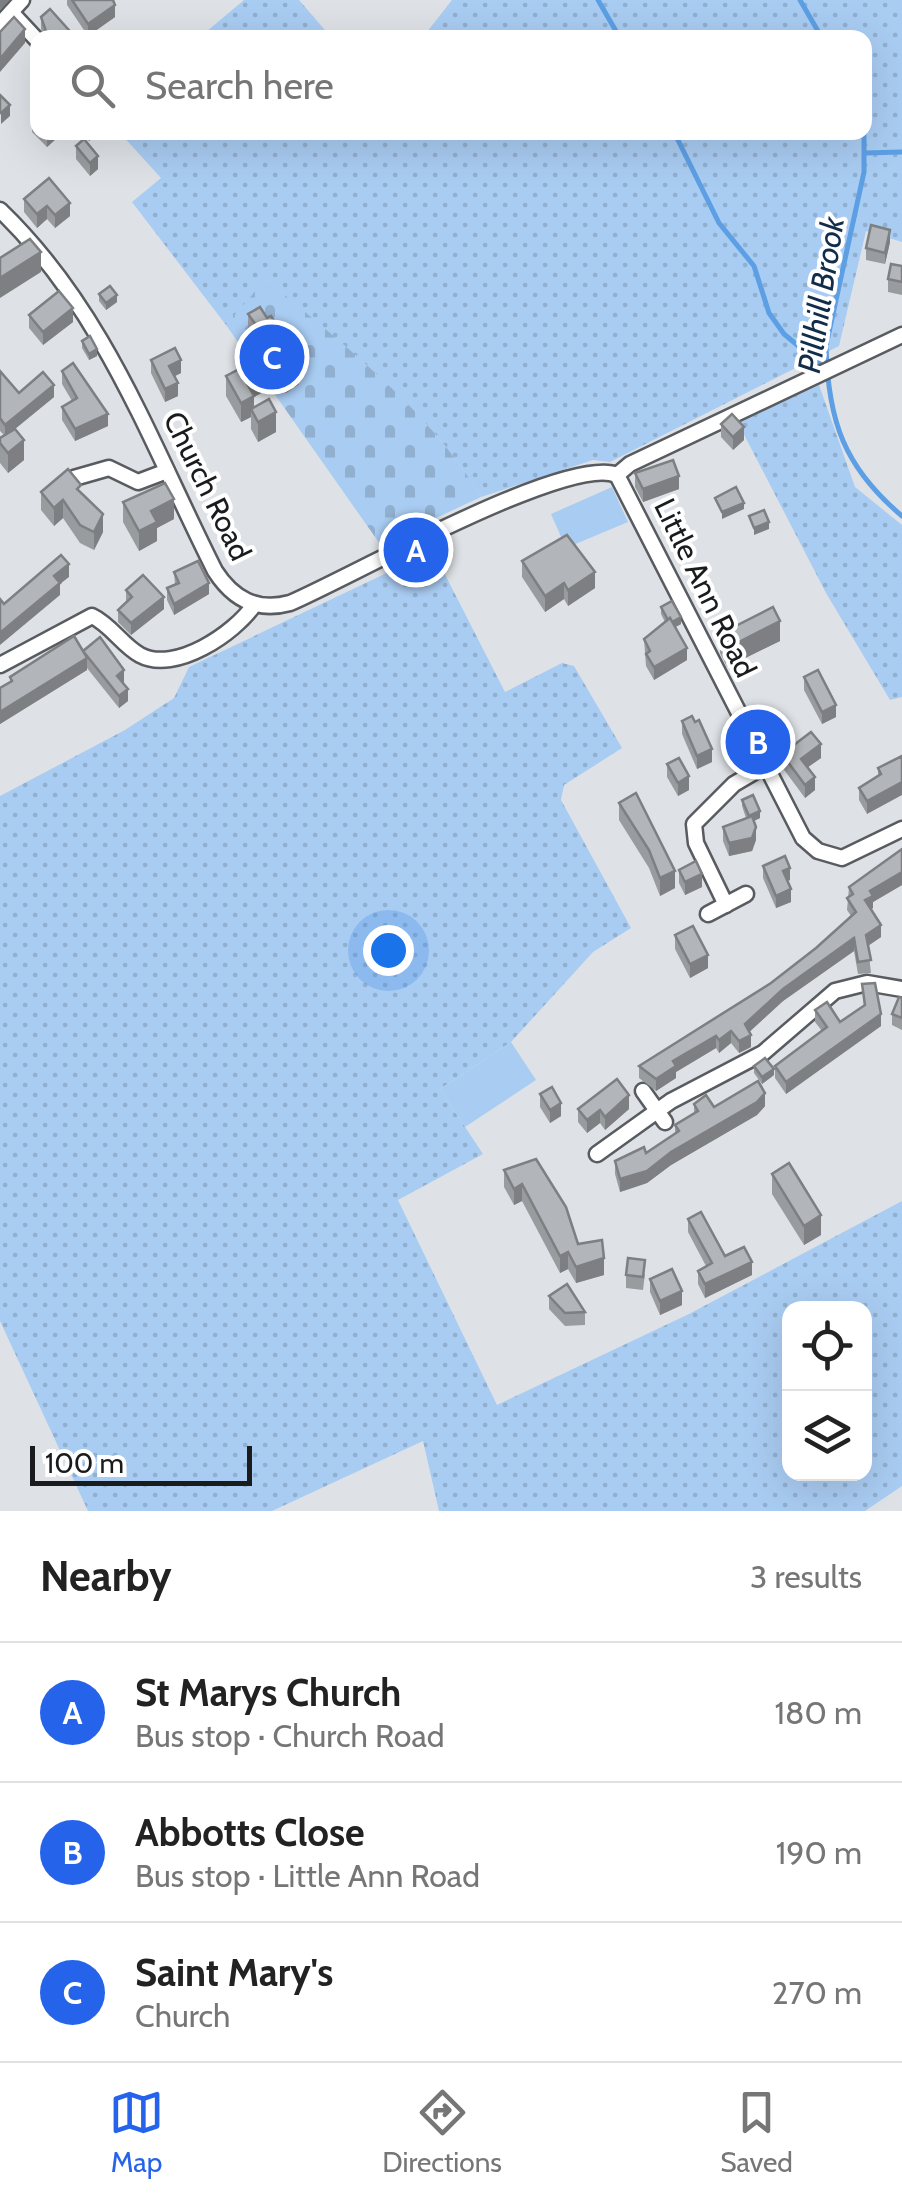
<!DOCTYPE html>
<meta charset="utf-8">
<style>
:root{--surface:#fff;--page:#f6f6f6;--text:#222;--muted:#767676;--line:#e0e0e0;--accent:#2563eb}
body{margin:0;font-family:Cabin,sans-serif;background:var(--page);color:var(--text)}
.controls{position:absolute;right:30px;bottom:30px;display:grid;overflow:hidden;border-radius:20px;box-shadow:0 10px 40px #0002}
.controls button{width:90px;height:90px;display:grid;place-items:center;padding:0;border:0;border-bottom:2px solid var(--line);background:var(--surface);color:var(--text);font:50px sans-serif}
.scale{position:absolute;left:30px;bottom:25px;width:222px;box-sizing:border-box;padding-left:10px;border:5px solid #1a1b1d;border-top:0;font-size:28px;line-height:35px;white-space:nowrap;color:#1a1b1d;-webkit-text-stroke:8px #fff;paint-order:stroke}
.you{position:absolute;left:388px;top:950px;width:35px;height:35px;margin:-25px;border:8px solid #fff;border-radius:50%;background:#1a73e8;box-shadow:0 0 0 15px #1a73e833}
.badge{display:grid;place-items:center;width:65px;height:65px;border-radius:50%;background:var(--accent);color:#fff;font-size:32px;font-weight:700}
.pin{position:absolute;translate:-50% -50%;border:5px solid #fff;box-shadow:0 2px 10px #0006}
.list{margin:0;padding:0;list-style:none}
h2{display:flex;justify-content:space-between;align-items:center;height:130px;margin:0;padding:0 40px;font-size:42px}
h2 small{font-size:32px;font-weight:400;color:var(--muted)}
.list li{display:grid;grid-template-columns:65px 1fr auto;gap:30px;align-items:center;box-sizing:border-box;height:140px;padding:0 40px;border-top:2px solid var(--line)}
.list b{display:block;font-size:38px;white-space:nowrap}
.list p{margin:0;font-size:32px;white-space:nowrap;color:var(--muted)}
.list em{font-size:32px;font-style:normal;color:var(--muted)}
.icon{flex:none;width:55px;height:55px;fill:none;stroke:currentColor;stroke-width:2;stroke-linecap:round;stroke-linejoin:round}
.map{position:relative;flex:none;width:902px;height:1511px;overflow:hidden}
.search{position:absolute;background:var(--surface);box-shadow:0 10px 40px #0002;left:30px;right:30px;top:30px;height:110px;display:flex;align-items:center;gap:25px;box-sizing:border-box;padding:0 35px;border-radius:20px;color:var(--muted);font-size:38px}
.sheet{height:550px;background:var(--surface)}
nav{display:flex;justify-content:space-around;align-items:center;box-sizing:border-box;height:140px;border-top:2px solid var(--line);background:var(--surface);font-size:28px;color:var(--muted)}
nav a{display:grid;justify-items:center;gap:5px}
nav .on{color:var(--accent)}
.map>svg:first-child{display:block}
.grass{fill:url(#grass-dots);fill-rule:evenodd}
.cemetery{fill:url(#cemetery-stones)}
.garden{fill:#a9ccf2}
.lines{fill:none;stroke-linecap:round;stroke-linejoin:round}
.stream{stroke:#5d9fe4;stroke-width:5}
.minor-casing{stroke:#585b5f;stroke-width:19}
.minor{stroke:#fff;stroke-width:14}
.wall{fill:#999c9f}
.shaded-wall{fill:#7d7f82}
.building{fill:#b2b5b9;stroke:#7d7f82;stroke-width:2.5}
.labels{text-anchor:middle;stroke-width:8;stroke-linejoin:round;paint-order:stroke}
.street-label{font-size:30px;fill:#1a1b1d;stroke:#fff}
.water-label{font-size:32px;font-style:italic;fill:#122d49;stroke:#fff}
</style>
<div class="map">
<svg width="902" height="1511" viewBox="0 0 902 1511">
<defs>
<pattern id="grass-dots" width="8" height="8" patternUnits="userSpaceOnUse" patternTransform="scale(2.5)"><rect width="8" height="8" fill="#a9ccf2"/><path d="M2 2h.1M6 6h.1" fill="none" stroke="#91afcf" stroke-width="1.8" stroke-linecap="round"/></pattern>
<pattern id="cemetery-stones" width="16" height="16" patternUnits="userSpaceOnUse" patternTransform="scale(2.5)"><rect width="16" height="16" fill="#a9ccf2"/><path d="M2 7V4a2 2 0 0 1 4 0v3zM10 15v-3a2 2 0 0 1 4 0v3z" fill="#91afcf"/></pattern>
</defs>
<rect width="100%" height="100%" fill="#dee2e6"/>
<!-- grass -->
<g class="grass">
<path d="M244,0H299L331,37H200Z"/>
<path d="M452,0H902V242L866,231L839,346L610,462L593,460L481,497C428,408 344,347 267,280L226,325L132,202L161,178L120,133L864,132V38L423,37Z"/>
<path d="M819,385L855,487L902,525V697L890,700L826,593L738,423Z"/>
<path d="M433,551L505,692L562,663L574,666L622,748L564,785L561,800L631,928L593,952L511,1042L440,1089L483,1154L398,1200L497,1405L689,1314L902,1201V1486L865,1511H439L423,1441L272,1511H88L0,1321V796L125,730L174,698L189,667ZM790,1308H864V1474H790Z"/>
</g>
<!-- cemetery -->
<path class="cemetery" d="M266,279C344,346 428,408 481,497L380,544L226,325Z"/>
<!-- garden -->
<g class="garden">
<path d="M612,487L628,522L566,548L551,514Z"/>
<path d="M511,1042L536,1080L465,1127L440,1089Z"/>
</g>
<g class="lines">
<!-- stream -->
<g class="stream">
<path d="M598,0L620,38"/>
<path d="M800,0L822,38"/>
<path d="M864,116V172L826,346C828,421 844,467 902,516"/>
<path d="M674,132L719,223L754,266L769,313L784,334L826,369"/>
<path d="M865,153L902,152"/>
</g>
<!-- minor casing -->
<g class="minor-casing">
<g id="minor">
<path d="M11,12L38,41"/>
<path d="M0,24L22,0"/>
<path d="M0,210C105,311 151,444 215,571C233,599 257,612 290,603C347,579 568,454 617,475"/>
<path d="M617,475L803,838L818,851L842,858L902,829"/>
<path d="M617,475L630,464L902,335"/>
<path d="M74,478L109,468L138,482L167,471"/>
<path d="M0,665L92,616C111,625 122,645 140,655C175,674 235,633 254,605"/>
<path d="M726,905L696,843L694,824L734,784L763,767"/>
<path d="M708,914L746,894"/>
<path d="M643,1091L665,1122"/>
<path d="M597,1154L671,1101L763,1053L835,991L867,983L902,989"/>
</g>
</g>
<!-- minor -->
<use href="#minor" class="minor"/>
</g>
<!-- wall -->
<g class="wall">
<path d="M67,0H114L115,17L88,36L67,5Z"/>
<path d="M41,17L76,38H44L41,29Z"/>
<path d="M38,113V132H57V138L47,147L32,132V118Z"/>
<path d="M81,132H99L89,141Z"/>
<path d="M76,146L98,169L90,176L76,159Z"/>
<path d="M49,178L70,216L55,228L47,219L37,228L24,212V199Z"/>
<path d="M890,242L885,264L866,260V248Z"/>
<path d="M902,266V295L888,292V279Z"/>
<path d="M99,294L117,302L106,310L99,301Z"/>
<path d="M248,314L299,384L286,393L274,386L254,397V408L276,432L258,442L251,429V417L241,422L226,396V376L259,359L251,348V338L248,334Z"/>
<path d="M29,315L73,322L43,345L29,328Z"/>
<path d="M82,341L97,356L89,360L82,348Z"/>
<path d="M151,360L181,373L175,376L178,396L165,402L151,373Z"/>
<path d="M0,371L19,393L54,397L15,429L24,460L8,473L0,463V438L4,435L0,431Z"/>
<path d="M62,371L108,426L75,441L62,420V407L72,401L62,384Z"/>
<path d="M721,424L744,440L733,450L721,437Z"/>
<path d="M635,473L679,489L643,502L635,487Z"/>
<path d="M41,492L81,493L103,532L94,550L80,543L63,518L54,526L41,510Z"/>
<path d="M123,502L174,519L157,528V541L139,551L123,522Z"/>
<path d="M522,561L595,588L568,606L564,599L545,612L522,577Z"/>
<path d="M174,572L209,594L174,615L167,600V588L175,585Z"/>
<path d="M126,590L164,609L131,635L118,622V610L126,602Z"/>
<path d="M661,607L681,624L675,627L687,660L654,680L646,666L644,639L665,622L661,614Z"/>
<path d="M720,634L780,641L727,667L720,653Z"/>
<path d="M83,651L124,682L123,683L128,701L119,708L87,668V670L0,724V688L10,682V677Z"/>
<path d="M804,677L836,717L822,724L804,690Z"/>
<path d="M682,721L712,762L697,769L682,734Z"/>
<path d="M782,754L821,758L808,767L815,790L805,798L782,767Z"/>
<path d="M902,756L867,814L859,800V788L878,776V768Z"/>
<path d="M667,764L689,790L678,796L667,777Z"/>
<path d="M742,800L760,818L754,821L756,840L752,851L729,856L723,841V827L746,818L742,806Z"/>
<path d="M619,803L675,888L660,896L649,868L619,820Z"/>
<path d="M902,849V885L873,902V908L871,909L881,937L868,946L871,973L858,974L854,951L783,1001L749,1032L751,1047L739,1053L731,1043L719,1053L716,1048L676,1072V1078L656,1091L639,1078V1066L771,983L816,948L851,916L847,910L849,887Z"/>
<path d="M763,866L790,880L787,881L791,902L776,908L763,878Z"/>
<path d="M679,870L702,887L685,895L679,883Z"/>
<path d="M675,935L708,968L690,978L675,949Z"/>
<path d="M862,984L881,1026L786,1094L775,1078V1066L822,1031L815,1022V1010L840,1022L864,1006Z"/>
<path d="M902,998V1030L892,1025V1014Z"/>
<path d="M754,1066L774,1075L762,1084L754,1073Z"/>
<path d="M540,1094L561,1116L550,1123L540,1107Z"/>
<path d="M694,1104L714,1107L765,1106L757,1115L671,1165L647,1183L620,1192L615,1174V1161L646,1153L675,1133V1125L694,1113Z"/>
<path d="M578,1109H629L605,1130L600,1123L587,1133L578,1122Z"/>
<path d="M536,1159L578,1244L604,1275L576,1283L568,1269L560,1273L522,1201L514,1205L504,1187V1170Z"/>
<path d="M772,1174L821,1235L804,1245L772,1194Z"/>
<path d="M688,1219L725,1256L752,1275L705,1298L698,1284V1271L706,1266L688,1232Z"/>
<path d="M645,1274L643,1290L626,1288V1275Z"/>
<path d="M650,1279L682,1305L660,1315L650,1292Z"/>
<path d="M549,1296L585,1312V1325L565,1326L549,1309Z"/>
</g>
<!-- shaded-wall -->
<g class="shaded-wall">
<path d="M0,0H10L0,10Z"/>
<path d="M115,5V17L88,36V24Z"/>
<path d="M25,29V43L0,72V59Z"/>
<path d="M10,105V116L1,124V113Z"/>
<path d="M49,132H57V138L47,147V134Z"/>
<path d="M89,132H99L89,141Z"/>
<path d="M98,156V169L90,176V163Z"/>
<path d="M70,203V216L55,228V215Z"/>
<path d="M47,206V219L37,228V214Z"/>
<path d="M890,230V242L885,264V253Z"/>
<path d="M41,252V272L0,298V278Z"/>
<path d="M117,295V302L106,310V303Z"/>
<path d="M73,308V322L43,345V332Z"/>
<path d="M97,349V356L89,360V354Z"/>
<path d="M181,360V373L169,379V366Z"/>
<path d="M299,365V384L286,393V374Z"/>
<path d="M274,366V386L254,397V414L251,409V417L241,422V403L246,382Z"/>
<path d="M178,383V396L165,402V389Z"/>
<path d="M54,385V397L5,437V425Z"/>
<path d="M276,412V432L258,442V422Z"/>
<path d="M108,414V426L75,441V429Z"/>
<path d="M744,427V440L733,450V437Z"/>
<path d="M24,440V460L8,473V453Z"/>
<path d="M679,476V489L643,502V489Z"/>
<path d="M174,499V519L157,528V541L139,551V531L151,511Z"/>
<path d="M63,500V518L54,526V508Z"/>
<path d="M744,503V509L722,519V512Z"/>
<path d="M103,514V532L94,550V532Z"/>
<path d="M769,522V529L754,535V528Z"/>
<path d="M69,564V577L60,584V595L0,645V633L54,576Z"/>
<path d="M595,572V588L568,606V590Z"/>
<path d="M209,583V594L174,615V604Z"/>
<path d="M564,583V599L545,612V596Z"/>
<path d="M164,597V609L131,635V623Z"/>
<path d="M681,617V624L670,630V624Z"/>
<path d="M780,621V641L727,667V648Z"/>
<path d="M687,648V660L654,680V667Z"/>
<path d="M87,658V670L0,724V712Z"/>
<path d="M124,670V682L117,688V676Z"/>
<path d="M128,689V701L119,708V696Z"/>
<path d="M836,705V717L822,724V712Z"/>
<path d="M821,744V758L801,772V759Z"/>
<path d="M712,749V762L697,769V756Z"/>
<path d="M689,776V790L678,796V783Z"/>
<path d="M815,777V790L805,798V785Z"/>
<path d="M902,782V795L867,814V801Z"/>
<path d="M760,811V818L749,823V816Z"/>
<path d="M756,827V840L752,851L729,856V843Z"/>
<path d="M790,868V880L783,883V871Z"/>
<path d="M675,871V888L660,896V878Z"/>
<path d="M902,872V885L873,902V908L865,913V900L870,891Z"/>
<path d="M702,874V887L685,895V882Z"/>
<path d="M791,889V902L776,908V896Z"/>
<path d="M881,925V937L866,947V935Z"/>
<path d="M854,938V951L783,1001L745,1036V1024L783,989Z"/>
<path d="M708,955V968L690,978V964Z"/>
<path d="M881,1014V1026L786,1094V1082Z"/>
<path d="M731,1031V1043L719,1053V1040Z"/>
<path d="M751,1035V1047L739,1053V1041Z"/>
<path d="M716,1036V1048L676,1072V1078L656,1091V1079L673,1061Z"/>
<path d="M774,1069V1075L762,1084V1077Z"/>
<path d="M765,1093V1106L757,1115L671,1165L647,1183L620,1192V1179L671,1152Z"/>
<path d="M629,1095V1109L605,1130V1117Z"/>
<path d="M561,1103V1116L550,1123V1110Z"/>
<path d="M600,1110V1123L587,1133V1120Z"/>
<path d="M522,1184V1201L514,1205V1189Z"/>
<path d="M821,1215V1235L804,1245V1226Z"/>
<path d="M568,1252V1269L560,1273V1256Z"/>
<path d="M604,1258V1275L576,1283V1267Z"/>
<path d="M752,1262V1275L705,1298V1284Z"/>
<path d="M682,1291V1305L660,1315V1301Z"/>
</g>
<!-- building -->
<g class="building">
<path d="M72,0H113L115,5L88,24Z"/>
<path d="M50,9L76,38H51L47,34L41,17Z"/>
<path d="M14,17L25,29L0,59V32Z"/>
<path d="M0,95L10,105L1,113L0,112Z"/>
<path d="M84,139L98,156L90,163L76,146Z"/>
<path d="M49,178L70,203L55,215L47,206L37,214L24,199Z"/>
<path d="M871,225L890,230L885,253L866,248Z"/>
<path d="M30,239L41,252L0,278V258Z"/>
<path d="M891,264L902,266V282L888,279Z"/>
<path d="M110,286L117,295L106,303L99,294Z"/>
<path d="M59,291L73,308L43,332L29,315Z"/>
<path d="M260,307L267,318L271,316L299,365L286,374L274,366L246,382L254,396L241,403L226,376L268,354L251,328L256,325L248,314Z"/>
<path d="M90,336L97,349L89,354L82,341Z"/>
<path d="M175,348L181,360L169,366L178,383L165,389L151,360Z"/>
<path d="M73,363L108,414L75,429L62,407L77,398L62,371Z"/>
<path d="M0,371L19,393L43,372L54,385L5,425L0,418Z"/>
<path d="M269,399L276,412L258,422L251,409Z"/>
<path d="M732,414L744,427L733,437L721,424Z"/>
<path d="M15,429L24,440L8,453L0,443V438Z"/>
<path d="M673,460L679,476L643,489L635,473Z"/>
<path d="M68,469L81,485L77,489L103,514L94,532L80,525L63,500L54,508L41,492Z"/>
<path d="M165,483L174,499L151,511L157,522L139,531L123,502Z"/>
<path d="M736,487L744,503L722,512L715,498Z"/>
<path d="M764,510L769,522L754,528L749,516Z"/>
<path d="M567,535L595,572L568,590L564,583L545,596L522,561Z"/>
<path d="M61,555L69,564L54,576L60,583L0,633V599L4,604Z"/>
<path d="M198,561L209,583L174,604L167,588L179,583L174,572Z"/>
<path d="M143,575L164,597L131,623L118,610L132,597L126,590Z"/>
<path d="M672,601L681,617L672,622L670,618L668,620L661,607Z"/>
<path d="M773,607L780,621L727,648L720,634Z"/>
<path d="M670,618L687,648L654,667L646,654L650,651L644,639Z"/>
<path d="M74,636L83,651L100,637L124,670L117,676L128,689L119,696L83,651L87,658L0,712V688L12,681L10,677Z"/>
<path d="M818,670L836,705L822,712L804,677Z"/>
<path d="M692,716L695,722L699,720L712,749L697,756L682,721Z"/>
<path d="M811,732L821,744L801,759L815,777L805,785L782,754Z"/>
<path d="M902,756V782L867,801L859,788L881,774L878,768Z"/>
<path d="M679,758L689,776L678,783L667,764Z"/>
<path d="M636,793L675,871L660,878L649,850L619,803Z"/>
<path d="M753,795L760,811L749,816L742,800Z"/>
<path d="M752,816L756,827L752,838L729,843L723,827Z"/>
<path d="M902,849V872L870,891L873,896L865,900L881,925L866,935L871,960L858,962L854,938L783,989L745,1024L751,1035L739,1041L731,1031L719,1040L716,1036L673,1061L676,1066L656,1079L639,1066L771,983L816,948L856,912L847,898L853,894L849,887Z"/>
<path d="M785,856L790,868L783,871L791,889L776,896L763,866Z"/>
<path d="M696,861L702,874L685,882L679,870Z"/>
<path d="M693,926L708,955L690,964L675,935Z"/>
<path d="M875,983L881,1014L786,1082L775,1066L827,1027L815,1010L827,1002L840,1022L865,1005L862,984Z"/>
<path d="M899,997L902,998V1018L892,1014Z"/>
<path d="M765,1058L774,1069L762,1077L754,1066Z"/>
<path d="M617,1079L629,1095L605,1117L600,1110L587,1120L578,1109Z"/>
<path d="M758,1081L765,1093L757,1102L671,1152L647,1171L620,1179L615,1161L644,1147L646,1153L679,1131L675,1125L698,1111L694,1104L706,1095L714,1107Z"/>
<path d="M552,1087L561,1103L550,1110L540,1094Z"/>
<path d="M536,1159L566,1207L578,1244L602,1240L604,1258L576,1267L568,1252L560,1256L522,1184L514,1189L504,1170Z"/>
<path d="M789,1163L821,1215L804,1226L772,1174Z"/>
<path d="M701,1212L725,1256L744,1247L752,1262L705,1284L698,1271L712,1263L688,1219Z"/>
<path d="M628,1258L645,1260L643,1277L626,1275Z"/>
<path d="M672,1269L682,1291L660,1301L650,1279Z"/>
<path d="M567,1284L585,1312L565,1313L549,1296Z"/>
</g>
<g class="labels">
<!-- street labels -->
<g class="street-label">
<text transform="translate(207 486) rotate(64)" y="10">Church Road</text>
<text transform="translate(705 588) rotate(64)" y="10">Little Ann Road</text>
</g>
<!-- water labels -->
<g class="water-label">
<text transform="translate(821 295) rotate(-81)" y="11">Pillhill Brook</text>
</g>
</g>
</svg>
<div class="controls">
<button><svg class="icon" aria-label="locate" viewBox="0 0 24 24"><circle cx="12" cy="12" r="6"/><path d="M12 2v4M12 18v4M2 12h4M18 12h4"/></svg></button>
<button><svg class="icon" aria-label="layers" viewBox="0 0 24 24"><path d="M12 4l9 5-9 5-9-5zM3 14l9 5 9-5"/></svg></button>
</div>
<div class="scale">100 m</div>
<div class="you"></div>
<div class="pin badge" style="left:416px;top:550px">A</div>
<div class="pin badge" style="left:758px;top:742px">B</div>
<div class="pin badge" style="left:272px;top:357px">C</div>
<div class="search"><svg class="icon" aria-label="search" viewBox="0 0 24 24"><circle cx="10" cy="10" r="6"/><path d="M15 15l6 6"/></svg>Search here</div>
</div>
<section class="sheet">
<h2>Nearby<small>3 results</small></h2>
<ul class="list">
<li><span class="badge">A</span><div><b>St Marys Church</b><p>Bus stop · Church Road</p></div><em>180 m</em></li>
<li><span class="badge">B</span><div><b>Abbotts Close</b><p>Bus stop · Little Ann Road</p></div><em>190 m</em></li>
<li><span class="badge">C</span><div><b>Saint Mary's</b><p>Church</p></div><em>270 m</em></li>
</ul>
</section>
<nav>
<a class="on"><svg class="icon" aria-label="map" viewBox="0 0 24 24"><path d="M3 6l6-2 6 2 6-2v14l-6 2-6-2-6 2zM9 4v14M15 6v14"/></svg>Map</a>
<a><svg class="icon" aria-label="directions" viewBox="0 0 24 24"><path d="M12 3l9 9-9 9-9-9zM9 14v-3h6M13 9l2 2-2 2"/></svg>Directions</a>
<a><svg class="icon" aria-label="saved" viewBox="0 0 24 24"><path d="M7 4h10v16l-5-4-5 4z"/></svg>Saved</a>
</nav>
